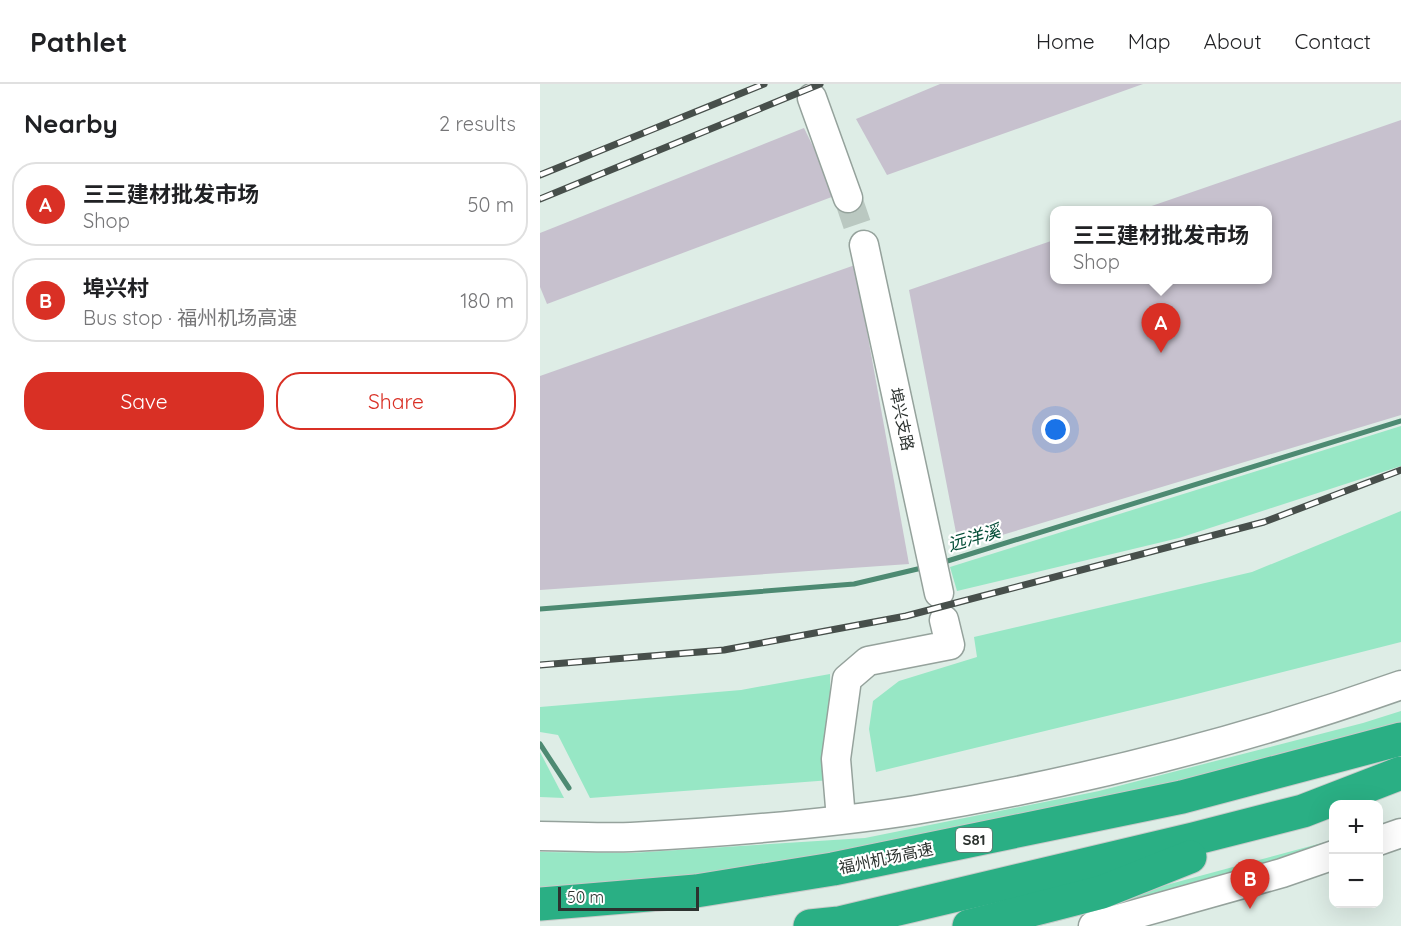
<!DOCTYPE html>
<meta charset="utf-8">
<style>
:root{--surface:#fff;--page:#f2f2f2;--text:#202124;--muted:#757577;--line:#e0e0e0;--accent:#d93025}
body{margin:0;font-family:Quicksand,"Noto Sans SC",sans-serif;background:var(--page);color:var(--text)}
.controls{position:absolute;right:18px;bottom:18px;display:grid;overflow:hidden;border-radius:12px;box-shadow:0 6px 24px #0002}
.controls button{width:54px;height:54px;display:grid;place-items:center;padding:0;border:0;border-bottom:2px solid var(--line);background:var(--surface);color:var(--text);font:30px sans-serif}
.scale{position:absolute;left:18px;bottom:15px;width:141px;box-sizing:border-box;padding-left:6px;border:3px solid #2c322f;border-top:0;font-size:16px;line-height:21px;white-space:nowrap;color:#2c322f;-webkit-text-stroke:4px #fff;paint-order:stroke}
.you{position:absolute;left:516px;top:346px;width:21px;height:21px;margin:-15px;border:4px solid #fff;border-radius:50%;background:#1a73e8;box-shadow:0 0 0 9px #1a73e833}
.badge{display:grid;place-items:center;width:39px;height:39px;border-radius:50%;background:var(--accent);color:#fff;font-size:20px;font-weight:700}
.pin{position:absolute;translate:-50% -50px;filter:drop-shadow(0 2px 3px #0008)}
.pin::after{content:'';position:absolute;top:32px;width:21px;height:18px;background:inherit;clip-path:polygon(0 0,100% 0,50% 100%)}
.popup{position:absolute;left:510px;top:122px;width:222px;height:78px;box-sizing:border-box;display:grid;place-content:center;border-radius:12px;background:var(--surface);filter:drop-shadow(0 2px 4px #0005);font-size:20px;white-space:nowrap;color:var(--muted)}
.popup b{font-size:22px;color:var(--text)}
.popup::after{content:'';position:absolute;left:50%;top:100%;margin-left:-12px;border:12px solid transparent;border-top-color:var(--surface)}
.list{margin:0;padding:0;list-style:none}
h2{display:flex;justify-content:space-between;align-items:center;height:78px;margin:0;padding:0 24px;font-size:26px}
h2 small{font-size:20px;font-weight:400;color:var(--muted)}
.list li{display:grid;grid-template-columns:39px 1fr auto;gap:18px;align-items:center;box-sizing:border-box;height:84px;margin:0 12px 12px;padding:0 12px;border:2px solid var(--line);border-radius:24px}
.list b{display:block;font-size:22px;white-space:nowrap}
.list p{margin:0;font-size:20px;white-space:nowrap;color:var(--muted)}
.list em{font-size:20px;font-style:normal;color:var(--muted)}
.actions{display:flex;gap:12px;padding:18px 24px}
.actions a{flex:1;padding:14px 0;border:2px solid var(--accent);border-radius:24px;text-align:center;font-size:21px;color:var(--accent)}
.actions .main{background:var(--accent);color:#fff}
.map{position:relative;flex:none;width:861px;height:842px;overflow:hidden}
header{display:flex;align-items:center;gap:36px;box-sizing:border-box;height:84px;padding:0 30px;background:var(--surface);border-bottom:2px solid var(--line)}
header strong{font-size:28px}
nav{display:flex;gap:33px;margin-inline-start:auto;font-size:21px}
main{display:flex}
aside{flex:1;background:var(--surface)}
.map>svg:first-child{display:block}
.green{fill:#97e7c5}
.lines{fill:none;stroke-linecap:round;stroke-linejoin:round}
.stream{stroke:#4d8a72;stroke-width:5}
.building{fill:#c7c1ce}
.secondary-tunnel{stroke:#bac8c1;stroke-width:28;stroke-dasharray:28 14;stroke-linecap:butt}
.secondary-casing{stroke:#95a29c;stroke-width:31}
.highway-casing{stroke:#c8cac9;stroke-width:35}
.secondary{stroke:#fff;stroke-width:28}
.highway{stroke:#2aaf84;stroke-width:33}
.rail-casing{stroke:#474f4b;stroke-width:7}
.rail{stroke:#fff;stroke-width:4.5;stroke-dasharray:14;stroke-linecap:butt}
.labels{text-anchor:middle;stroke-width:4.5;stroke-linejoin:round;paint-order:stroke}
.shield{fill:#fff;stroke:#6b706d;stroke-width:1.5}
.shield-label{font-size:15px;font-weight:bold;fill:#2c322f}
.street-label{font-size:16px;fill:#2c322f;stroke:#fff}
.water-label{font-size:18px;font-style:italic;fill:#064f39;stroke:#fff}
</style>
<header>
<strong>Pathlet</strong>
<nav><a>Home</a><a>Map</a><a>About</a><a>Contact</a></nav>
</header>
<main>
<aside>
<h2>Nearby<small>2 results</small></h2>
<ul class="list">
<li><span class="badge">A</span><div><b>三三建材批发市场</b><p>Shop</p></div><em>50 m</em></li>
<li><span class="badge">B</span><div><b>埠兴村</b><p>Bus stop · 福州机场高速</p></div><em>180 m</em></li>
</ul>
<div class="actions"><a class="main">Save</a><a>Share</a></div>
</aside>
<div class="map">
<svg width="861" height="842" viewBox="0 0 861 842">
<rect width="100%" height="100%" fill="#deede6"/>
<!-- green -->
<g class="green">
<path d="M861,342V382L639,454L417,507L410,483Z"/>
<path d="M861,427V558L641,614L336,688L329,645L333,617L359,597L437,573L434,553L712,488Z"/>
<path d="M290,590L291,696L50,714L18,651L0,648V623L201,606Z"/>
<path d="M861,627V642L771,670L310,774L0,811V768L91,769L325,754L559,707L823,639Z"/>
<path d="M0,668L24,714L0,713Z"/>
<path d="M793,756V761L728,782L499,842H474Z"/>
</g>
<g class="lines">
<!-- stream -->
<g class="stream">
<path d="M401,479L861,337"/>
<path d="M0,525L314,500L386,483"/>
<path d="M0,660L29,704"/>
</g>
</g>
<!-- building -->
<g class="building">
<path d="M400,0H603L347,91L316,35Z"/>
<path d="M861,36V331L419,464L369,206L514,156V196H728V127L600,126Z"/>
<path d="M264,44L297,111L7,220L0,203V149Z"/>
<path d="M315,181L369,480L0,506V292Z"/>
</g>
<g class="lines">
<!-- secondary-tunnel -->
<path class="secondary-tunnel" d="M308,114L324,161"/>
<!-- secondary casing -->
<g class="secondary-casing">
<g id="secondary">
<path d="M272,14L308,114"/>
<path d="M324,161L399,509"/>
<path d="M301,735L296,675L307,595L328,577L410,561L404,536"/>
<path d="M0,752C30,752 61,754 91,753C185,748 281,741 375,726C540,698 703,657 861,601"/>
<path d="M838,757L861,749"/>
<path d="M553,842L742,789L794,771"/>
</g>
</g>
<!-- highway casing -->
<g class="highway-casing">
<g id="highway">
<path d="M0,820L156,807L293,785L642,713L861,655"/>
<path d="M270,842L299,839L653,755L763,727L861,689"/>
<path d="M429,842L562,808L650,773"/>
</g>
</g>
<!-- secondary -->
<use href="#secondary" class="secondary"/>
<!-- highway -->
<use href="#highway" class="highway"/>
<!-- rail casing -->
<g class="rail-casing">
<g id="rail">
<path d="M0,91L224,0"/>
<path d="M0,115L280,0"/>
<path d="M0,581L184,566L366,532L724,438L861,386"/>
</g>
</g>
<!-- rail -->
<use href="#rail" class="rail"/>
</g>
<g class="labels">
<!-- shield labels -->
<rect class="shield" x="416" y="744" width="36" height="24" rx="4.5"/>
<g class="shield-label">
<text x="434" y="761">S81</text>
</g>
<!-- street labels -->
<g class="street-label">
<text transform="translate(362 335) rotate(78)" y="6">埠兴支路</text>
<text transform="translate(346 774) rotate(-12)" y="6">福州机场高速</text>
</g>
<!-- water labels -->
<g class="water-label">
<text transform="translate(434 454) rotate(-16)" y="6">远洋溪</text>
</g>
</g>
</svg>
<div class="controls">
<button>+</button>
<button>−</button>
</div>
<div class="scale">50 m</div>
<div class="you"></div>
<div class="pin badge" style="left:621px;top:269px">A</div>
<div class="popup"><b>三三建材批发市场</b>Shop</div>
<div class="pin badge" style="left:710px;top:825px">B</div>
</div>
</main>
